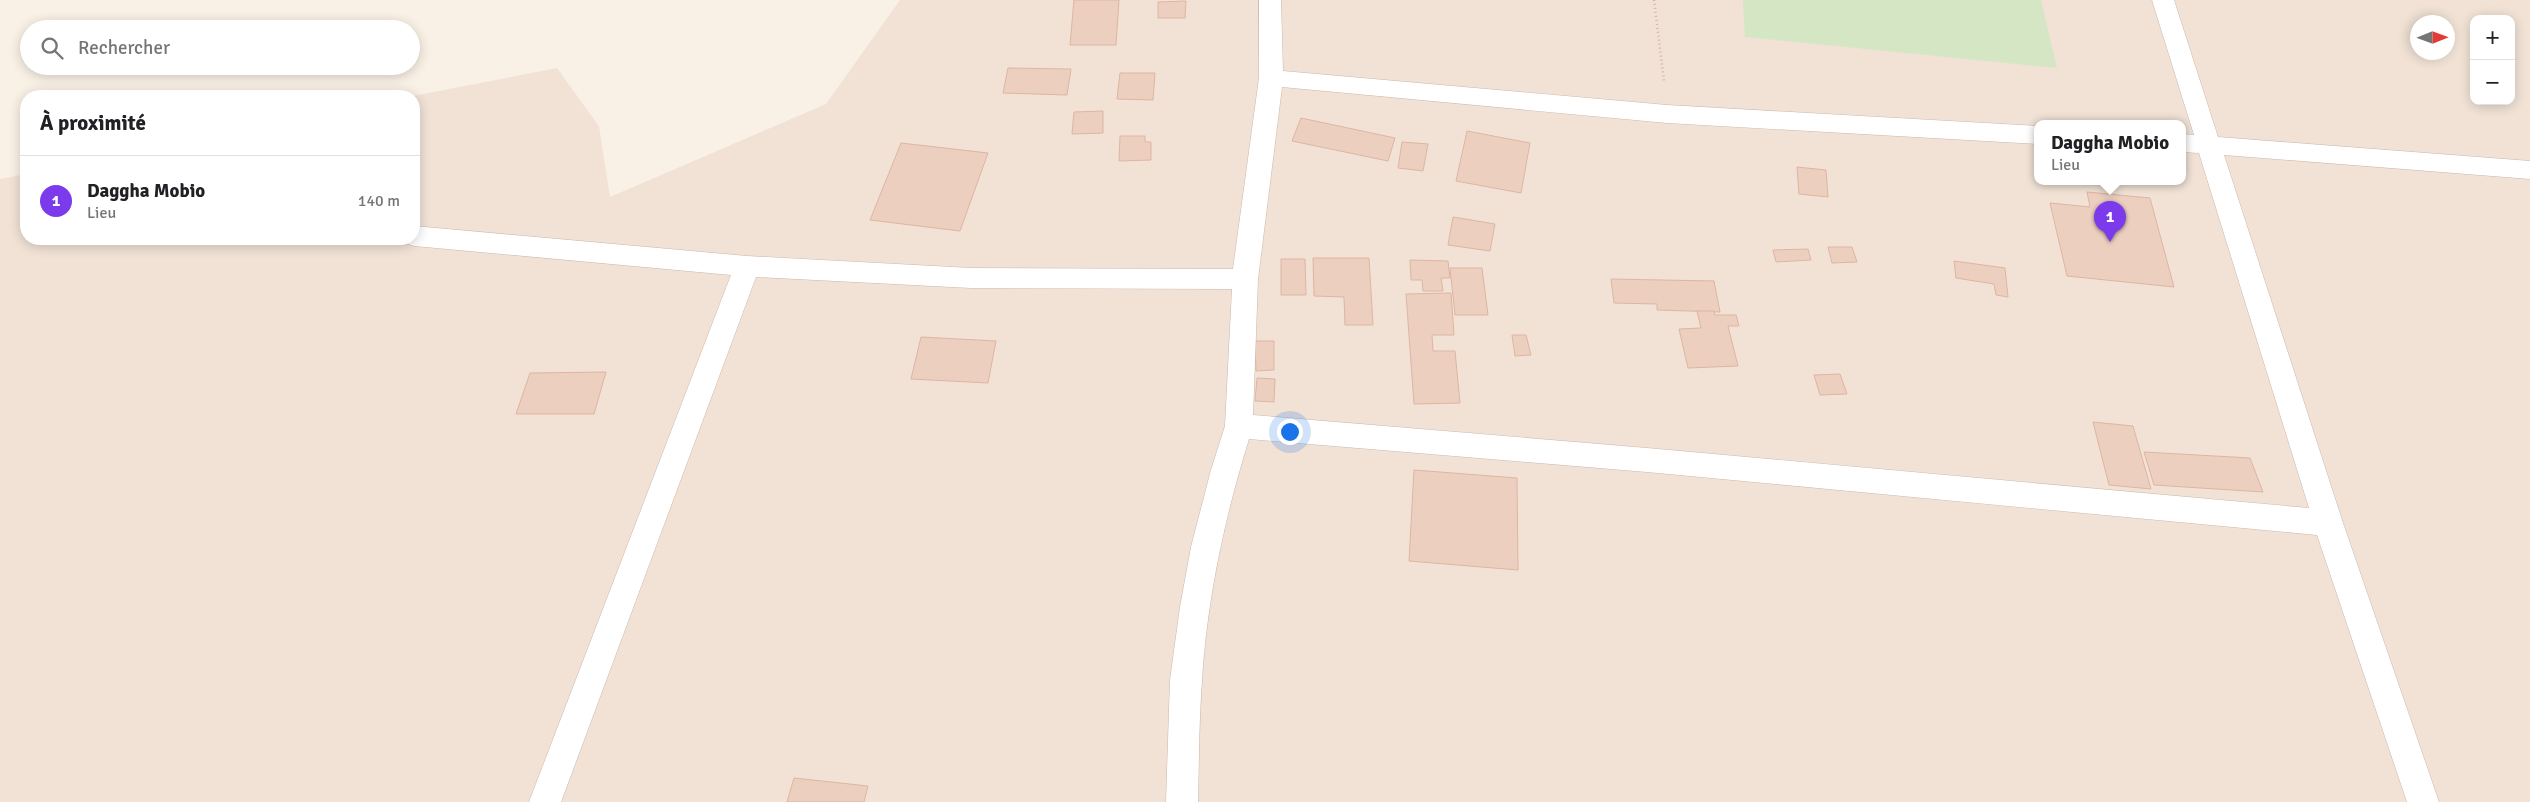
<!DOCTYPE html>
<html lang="fr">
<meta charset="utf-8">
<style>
:root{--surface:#fff;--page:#f6f6f6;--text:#202124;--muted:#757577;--line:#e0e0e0;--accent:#7c3aed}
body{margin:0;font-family:Signika,sans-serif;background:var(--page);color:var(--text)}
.controls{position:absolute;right:15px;top:15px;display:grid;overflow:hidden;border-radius:10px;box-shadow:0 2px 12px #0003}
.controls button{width:45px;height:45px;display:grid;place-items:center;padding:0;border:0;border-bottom:1px solid var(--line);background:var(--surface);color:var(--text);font:25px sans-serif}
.compass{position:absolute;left:2410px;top:15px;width:45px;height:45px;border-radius:50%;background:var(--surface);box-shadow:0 2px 12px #0003;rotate:89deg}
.you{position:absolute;left:1289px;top:431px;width:18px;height:18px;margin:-12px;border:4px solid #fff;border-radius:50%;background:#1a73e8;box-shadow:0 0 0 8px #1a73e833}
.badge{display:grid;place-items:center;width:32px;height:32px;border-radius:50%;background:var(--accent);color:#fff;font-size:16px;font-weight:700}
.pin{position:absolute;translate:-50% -41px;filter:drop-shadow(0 1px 2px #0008)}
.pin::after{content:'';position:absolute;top:26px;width:18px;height:15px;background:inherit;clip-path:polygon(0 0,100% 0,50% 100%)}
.popup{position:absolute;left:2034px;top:120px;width:152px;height:65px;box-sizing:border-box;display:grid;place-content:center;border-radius:10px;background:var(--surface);filter:drop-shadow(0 1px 4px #0005);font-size:16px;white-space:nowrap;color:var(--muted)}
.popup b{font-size:19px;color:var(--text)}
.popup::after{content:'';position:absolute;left:50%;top:100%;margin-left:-10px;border:10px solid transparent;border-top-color:var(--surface)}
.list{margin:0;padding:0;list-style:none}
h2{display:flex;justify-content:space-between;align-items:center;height:65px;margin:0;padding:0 20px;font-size:21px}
h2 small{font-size:16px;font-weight:400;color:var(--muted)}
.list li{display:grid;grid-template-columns:32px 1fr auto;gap:15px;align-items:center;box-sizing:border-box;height:90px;padding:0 20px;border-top:1px solid var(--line)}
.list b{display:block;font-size:19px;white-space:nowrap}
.list p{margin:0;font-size:16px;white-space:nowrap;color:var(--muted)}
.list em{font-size:16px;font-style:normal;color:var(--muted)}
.icon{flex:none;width:28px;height:28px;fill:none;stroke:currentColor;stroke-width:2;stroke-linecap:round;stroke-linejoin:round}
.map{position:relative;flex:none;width:2530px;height:802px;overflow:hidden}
.search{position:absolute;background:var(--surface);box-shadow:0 2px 12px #0003;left:20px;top:20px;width:400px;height:55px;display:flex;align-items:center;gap:12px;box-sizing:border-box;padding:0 18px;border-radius:28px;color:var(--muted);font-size:19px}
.panel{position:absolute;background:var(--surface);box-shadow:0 2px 12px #0003;left:20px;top:90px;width:400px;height:155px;border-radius:20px}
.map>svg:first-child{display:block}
.residential{fill:#f1e2d5;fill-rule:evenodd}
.green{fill:#d5e6c5}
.building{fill:#edcfc0;stroke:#deb5a2}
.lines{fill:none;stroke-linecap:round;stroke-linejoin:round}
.street-casing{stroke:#cbb8ad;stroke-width:1}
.path{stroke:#d2b2a3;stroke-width:2.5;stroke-dasharray:1 3;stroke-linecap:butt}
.street{fill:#fff;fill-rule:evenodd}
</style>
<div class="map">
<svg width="2530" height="802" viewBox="0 0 2530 802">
<rect width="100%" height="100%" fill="#faf1e6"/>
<!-- residential -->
<path class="residential" d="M900,0H2530V802H0V179L26,174V239H414L413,96L557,68L599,126L610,197L826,104ZM2474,19H2511V101H2474ZM2418,22H2448V52H2418ZM2038,123H2182V181H2038Z"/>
<!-- green -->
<path class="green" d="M1743,0H2041L2057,68L1745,37Z"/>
<!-- building -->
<g class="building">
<path d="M1074,0H1119L1116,45H1070Z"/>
<path d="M1186,1L1185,18H1158V2Z"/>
<path d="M1008,68L1071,69L1067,95L1003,93Z"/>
<path d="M1120,73H1155L1153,100L1117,99Z"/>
<path d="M1103,111V133L1072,134L1074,112Z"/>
<path d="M1301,118L1395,138L1388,161L1292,141Z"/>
<path d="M1467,131L1530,143L1521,193L1456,181Z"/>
<path d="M1120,136H1145V142H1151V160L1119,161Z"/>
<path d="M1402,142L1428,144L1423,171L1398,168Z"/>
<path d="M901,143L988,153L960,231L870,220Z"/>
<path d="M1797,167L1826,170L1828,197L1799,194Z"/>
<path d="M2087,192L2150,198L2174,287L2067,276L2050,203L2090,207Z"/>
<path d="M1453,217L1495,224L1490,251L1448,245Z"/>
<path d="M1828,247H1852L1857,262L1832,263Z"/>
<path d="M1808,249L1811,260L1776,262L1773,250Z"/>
<path d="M1313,258H1369L1373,325H1345L1344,297L1314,296Z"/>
<path d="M1281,259H1305L1306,295H1281Z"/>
<path d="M1410,260L1448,261L1450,278H1441L1443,291H1423L1422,280H1411Z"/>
<path d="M1954,261L2005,268L2008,297L1996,295L1994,284L1956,278Z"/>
<path d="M1450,268H1482L1488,315H1455Z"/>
<path d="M1611,279L1714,281L1720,312L1657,310V304L1614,303Z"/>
<path d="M1451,293L1454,335H1432L1433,351H1455L1460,403L1414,404L1406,294Z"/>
<path d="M1697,311H1714L1715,315H1736L1739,326H1728L1738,366L1688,368L1679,329L1701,328Z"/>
<path d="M1512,335H1526L1531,355L1515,356Z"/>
<path d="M921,337L996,341L988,383L911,379Z"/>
<path d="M1255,341H1274V370L1256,371Z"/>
<path d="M606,372L594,414H516L530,373Z"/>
<path d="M1840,374L1847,394L1820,395L1814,375Z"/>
<path d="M1257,378L1275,379L1274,402L1255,401Z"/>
<path d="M2093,422L2133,426L2151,489L2109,485Z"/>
<path d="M2144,452L2250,458L2263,492L2154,485Z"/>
<path d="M1414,470L1517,478L1518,570L1409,561Z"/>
<path d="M794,778L868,786L864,802H787Z"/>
</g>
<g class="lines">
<!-- street casing -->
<g class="street-casing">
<path id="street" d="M1259,0H1281L1283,71L1667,105L2038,126V144L1667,123L1282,87L1258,279L1253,415L1647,448L2309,508L2199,153L2182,152V134L2194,135L2152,0H2174L2218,137L2530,161V179L2224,155L2343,523L2439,802H2407L2317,535L1647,472L1249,439C1225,516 1207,599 1202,680C1199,721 1199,762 1198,802H1166L1170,680L1180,607L1191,547L1211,470L1225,426L1232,289L971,288L756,277L561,802H529L731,275L414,246L405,243L403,239H414V226L747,256L971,268L1233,269L1259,78Z"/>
</g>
<!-- path -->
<path class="path" d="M1654,0L1664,81"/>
<!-- street -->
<use href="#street" class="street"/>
</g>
</svg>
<div class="controls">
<button>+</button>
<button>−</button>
</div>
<svg class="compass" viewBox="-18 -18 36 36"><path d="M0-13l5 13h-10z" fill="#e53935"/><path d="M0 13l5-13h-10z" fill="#757577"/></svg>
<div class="you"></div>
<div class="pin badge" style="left:2110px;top:242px">1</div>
<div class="popup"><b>Daggha Mobio</b>Lieu</div>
<div class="search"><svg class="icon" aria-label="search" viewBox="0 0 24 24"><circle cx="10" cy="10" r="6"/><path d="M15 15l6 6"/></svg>Rechercher</div>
<section class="panel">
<h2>À proximité<small></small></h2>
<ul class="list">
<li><span class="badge">1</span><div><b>Daggha Mobio</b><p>Lieu</p></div><em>140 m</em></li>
</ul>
</section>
</div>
